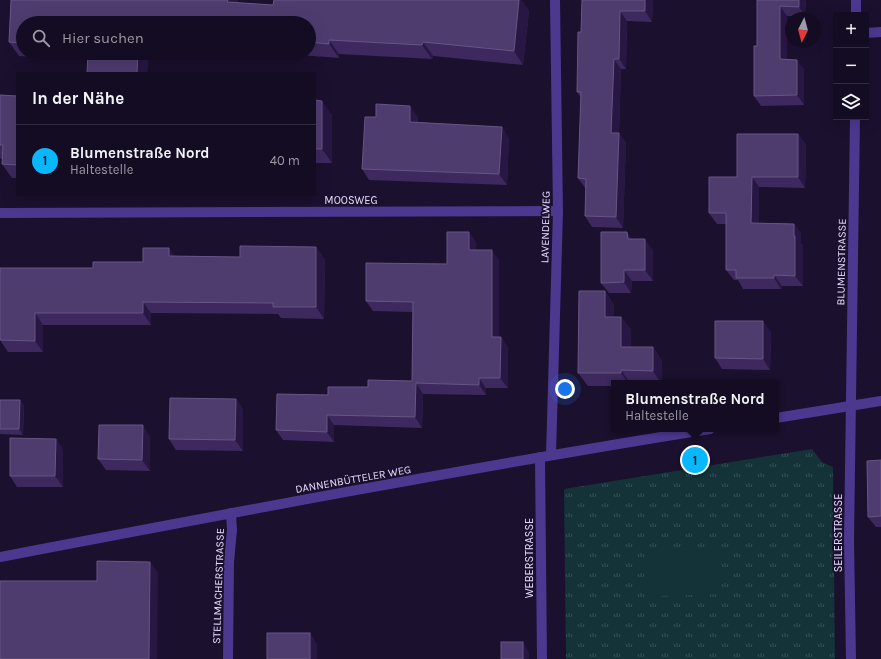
<!DOCTYPE html>
<html lang="de">
<meta charset="utf-8">
<style>
:root{--surface:#140c22;--page:#1d152a;--text:#f1f3f6;--muted:#9d9ba5;--line:#332c40;--accent:#09b7ff}
body{margin:0;font-family:Karla,sans-serif;background:var(--page);color:var(--text)}
.controls{position:absolute;right:12px;top:12px;display:grid;overflow:hidden;border-radius:0px;box-shadow:0 4px 16px #0002}
.controls button{width:36px;height:36px;display:grid;place-items:center;padding:0;border:0;border-bottom:1px solid var(--line);background:var(--surface);color:var(--text);font:20px sans-serif}
.compass{position:absolute;left:785px;top:12px;width:36px;height:36px;border-radius:50%;background:var(--surface);box-shadow:0 4px 16px #0002;rotate:186deg}
.you{position:absolute;left:565px;top:389px;width:14px;height:14px;margin:-10px;border:3px solid #fff;border-radius:50%;background:#1a73e8;box-shadow:0 0 0 6px #1a73e833}
.badge{display:grid;place-items:center;width:26px;height:26px;border-radius:50%;background:var(--accent);color:#111;font-size:13px;font-weight:700}
.pin{position:absolute;translate:-50% -50%;border:2px solid #fff;box-shadow:0 1px 4px #0006}
.popup{position:absolute;left:611px;top:380px;width:168px;height:52px;box-sizing:border-box;display:grid;place-content:center;border-radius:0px;background:var(--surface);filter:drop-shadow(0 1px 3px #0005);font-size:13px;white-space:nowrap;color:var(--muted)}
.popup b{font-size:15px;color:var(--text)}
.popup::after{content:'';position:absolute;left:50%;top:100%;margin-left:-8px;border:8px solid transparent;border-top-color:var(--surface)}
.list{margin:0;padding:0;list-style:none}
h2{display:flex;justify-content:space-between;align-items:center;height:52px;margin:0;padding:0 16px;font-size:17px}
h2 small{font-size:13px;font-weight:400;color:var(--muted)}
.list li{display:grid;grid-template-columns:26px 1fr auto;gap:12px;align-items:center;box-sizing:border-box;height:72px;padding:0 16px;border-top:1px solid var(--line)}
.list b{display:block;font-size:15px;white-space:nowrap}
.list p{margin:0;font-size:13px;white-space:nowrap;color:var(--muted)}
.list em{font-size:13px;font-style:normal;color:var(--muted)}
.icon{flex:none;width:22px;height:22px;fill:none;stroke:currentColor;stroke-width:2;stroke-linecap:round;stroke-linejoin:round}
.map{position:relative;flex:none;width:881px;height:659px;overflow:hidden}
.search{position:absolute;background:var(--surface);box-shadow:0 4px 16px #0002;left:16px;top:16px;width:300px;height:44px;display:flex;align-items:center;gap:10px;box-sizing:border-box;padding:0 14px;border-radius:22px;color:var(--muted);font-size:15px}
.panel{position:absolute;background:var(--surface);box-shadow:0 4px 16px #0002;left:16px;top:72px;width:300px;height:124px;border-radius:0px}
.map>svg:first-child{display:block}
.grass{fill:url(#grass-tufts)}
.pitch{fill:#133339}
.lines{fill:none;stroke-linecap:round;stroke-linejoin:round}
.minor{stroke:#4d3890;stroke-width:10}
.wall{fill:#3d295d}
.shaded-wall{fill:#281743}
.building{fill:#4f3c6f;stroke:#675585}
.labels{text-anchor:middle;stroke-width:3.5;stroke-linejoin:round;paint-order:stroke}
.street-label{font-size:11px;fill:#e8ddff;stroke:#1b102e}
</style>
<div class="map">
<svg width="881" height="659" viewBox="0 0 881 659">
<defs>
<pattern id="grass-tufts" width="24" height="20" patternUnits="userSpaceOnUse"><rect width="24" height="20" fill="#133339"/><path d="M3 7l-1-3M5 7V3M7 7l1-3M15 17l-1-3M17 17v-4M19 17l1-3" fill="none" stroke="#355057"/></pattern>
</defs>
<rect width="100%" height="100%" fill="#1b102e"/>
<!-- grass -->
<path class="grass" d="M812,449L822,462L833,467L835,659H566L564,489Z"/>
<!-- pitch -->
<path class="pitch" d="M719,550L721,594L650,596L648,553Z"/>
<g class="lines">
<!-- minor -->
<g class="minor">
<path d="M856,15V0"/>
<path d="M866,33L881,32"/>
<path d="M0,213L558,211"/>
<path d="M776,418L881,401"/>
<path d="M551,455L558,211L555,0"/>
<path d="M540,457L542,659"/>
<path d="M0,557C236,512 473,467 710,429"/>
<path d="M228,659L229,562L232,530L231,513"/>
<path d="M851,659L849,540L855,117"/>
</g>
</g>
<!-- wall -->
<g class="wall">
<path d="M11,0H238V3L273,5L274,0H521L529,11L523,65L433,56L432,59L339,54V58L274,53H309V23H23V53H161V56L148,55L147,73H87L88,60L19,56L9,42Z"/>
<path d="M582,0H653L652,22L627,21L626,69H621L619,133L626,143L623,228L592,227L585,216L586,189L578,178L581,98L577,92L581,32Z"/>
<path d="M757,0H806L805,16H787V59L804,69V105L761,106L754,96L757,46Z"/>
<path d="M185,53H254L253,57Z"/>
<path d="M0,95L17,96V178H12L2,164V159L0,158Z"/>
<path d="M315,100L332,115V163H315Z"/>
<path d="M376,117H418V122L509,138L507,185L369,180L362,169Z"/>
<path d="M798,134L806,145L805,188L759,187V223L794,224L801,234V244L803,246V286H782L781,289H743L738,280H734L726,270V224H717L709,213Z"/>
<path d="M632,239L653,250V281H632L631,293H609L601,283Z"/>
<path d="M476,242V250L499,260V337H501L508,348V388H486V395L423,394L422,428L334,425V442L283,440L276,430L328,395L368,387L412,381L413,312L373,311L366,301L447,264Z"/>
<path d="M175,256L325,259L324,319L281,318L278,314L151,313V325H43V352H8L0,340L93,268L143,262Z"/>
<path d="M605,291L614,305V317H621L631,330V347H653L662,361V383H614V386H588L578,373Z"/>
<path d="M771,332L770,370L722,369L715,358Z"/>
<path d="M236,399L243,410V451L176,450L169,439Z"/>
<path d="M0,400H20L24,406L23,435L0,434Z"/>
<path d="M150,436V471L106,470L98,459Z"/>
<path d="M56,439L63,450V487H17L10,476Z"/>
<path d="M881,460V527H876L868,517Z"/>
</g>
<!-- shaded-wall -->
<g class="shaded-wall">
<path d="M228,0H238L237,16L227,2Z"/>
<path d="M519,0H521L529,11L523,65L514,51Z"/>
<path d="M645,0H653L652,22L645,11Z"/>
<path d="M799,0H806L805,16L799,7Z"/>
<path d="M780,6L787,16V69L780,59Z"/>
<path d="M620,11L627,21L626,69L619,59Z"/>
<path d="M329,40L339,54V58L329,44Z"/>
<path d="M423,42L433,56L432,59L422,45Z"/>
<path d="M138,53H146L148,55L147,73H137Z"/>
<path d="M250,53H254L253,57Z"/>
<path d="M614,59L621,69L619,133L626,143L623,228L616,217L611,133Z"/>
<path d="M797,60L804,69V105L797,95Z"/>
<path d="M322,101L332,115V163L322,149Z"/>
<path d="M410,106L418,117L417,133L410,122Z"/>
<path d="M502,127L509,138L507,185L499,174Z"/>
<path d="M798,134L806,145L805,188L798,177Z"/>
<path d="M752,177L759,187V234L751,223Z"/>
<path d="M794,224L801,234V244L803,246V286L795,276Z"/>
<path d="M469,232L476,242V260L469,250Z"/>
<path d="M627,232L635,243L628,239Z"/>
<path d="M645,239L653,250V281L645,270Z"/>
<path d="M316,247L325,259L324,319L316,307Z"/>
<path d="M169,248L177,259L169,256Z"/>
<path d="M492,250L499,260V347L492,337Z"/>
<path d="M624,270L632,281L631,293L624,282Z"/>
<path d="M774,275L782,286L781,289L774,278Z"/>
<path d="M605,291L614,305V330L605,317Z"/>
<path d="M143,302L151,313V325L143,313Z"/>
<path d="M35,313L43,325V352L35,341Z"/>
<path d="M621,317L631,330V360L621,347Z"/>
<path d="M763,321L771,332L770,370L763,359Z"/>
<path d="M501,337L508,348V388L500,378Z"/>
<path d="M653,347L662,361V383H661L653,371Z"/>
<path d="M621,370L630,383H628L621,373Z"/>
<path d="M479,378L486,388V395L479,385Z"/>
<path d="M416,383L423,394L422,428L415,417Z"/>
<path d="M236,399L243,410V451L235,440Z"/>
<path d="M20,400L24,406L23,435L19,429Z"/>
<path d="M327,415L334,425V442L327,432Z"/>
<path d="M143,425L150,436V471L142,460Z"/>
<path d="M56,439L63,450V487L55,476Z"/>
<path d="M150,562L158,573L157,659H149Z"/>
<path d="M310,633L317,644V659H310Z"/>
<path d="M523,642L529,652V659H523Z"/>
</g>
<!-- building -->
<g class="building">
<path d="M11,0H228L227,2L273,5L274,0H519L514,51L423,42L422,45L329,40V44L309,42V23H23V43L9,42Z"/>
<path d="M582,0H645V11H620L619,59H614L611,133H619L616,217L585,216L586,179L578,178L581,92H577L578,32H581Z"/>
<path d="M757,0H799V7L780,6V59L797,60V95L754,96V46H757Z"/>
<path d="M88,53H138L137,73H87Z"/>
<path d="M0,95L17,96V165L2,164L3,145H0Z"/>
<path d="M315,100L322,101V149H315Z"/>
<path d="M376,104L410,106V122L502,127L499,174L362,169L365,117H376Z"/>
<path d="M737,134H798V177H752L751,223L794,224V236H795V276L774,275V278H736V270H726V213H709V177H737Z"/>
<path d="M447,232H469V250H492V337H501L500,378H479V385L416,383L415,417L327,415V432L276,430L277,394L328,395V387H368V380L412,381L413,302L366,301V263L447,264Z"/>
<path d="M601,232H627L628,239H645V270H624V282L601,283Z"/>
<path d="M240,246L316,247V307H273V303L143,302V313H35V341L0,340V268H93V262H143V248H169V256L240,257Z"/>
<path d="M579,291H605V317H621V347H653V371L621,370V373H578Z"/>
<path d="M715,321H763V359L715,358Z"/>
<path d="M170,398L236,399L235,440L169,439Z"/>
<path d="M0,400H20L19,429H0Z"/>
<path d="M99,425H143L142,460L98,459Z"/>
<path d="M10,438L56,439L55,476H10Z"/>
<path d="M881,460V516L868,517L867,461Z"/>
<path d="M97,561L150,562L149,659H0V581H97Z"/>
<rect x="267" y="633" width="43" height="26"/>
<rect x="501" y="642" width="22" height="17"/>
</g>
<g class="labels">
<!-- street labels -->
<g class="street-label">
<text x="351" y="204">MOOSWEG</text>
<text transform="translate(545 227) rotate(-89)" y="4">LAVENDELWEG</text>
<text transform="translate(841 262) rotate(-89)" y="4">BLUMENSTRASSE</text>
<text transform="translate(353 479) rotate(-10)" y="4">DANNENBÜTTELER WEG</text>
<text transform="translate(838 533) rotate(-90)" y="4">SEILERSTRASSE</text>
<text transform="translate(529 558) rotate(-90)" y="4">WEBERSTRASSE</text>
<text transform="translate(218 586) rotate(-88)" y="4">STELLMACHERSTRASSE</text>
</g>
</g>
</svg>
<div class="controls">
<button>+</button>
<button>−</button>
<button><svg class="icon" aria-label="layers" viewBox="0 0 24 24"><path d="M12 4l9 5-9 5-9-5zM3 14l9 5 9-5"/></svg></button>
</div>
<svg class="compass" viewBox="-18 -18 36 36"><path d="M0-13l5 13h-10z" fill="#e53935"/><path d="M0 13l5-13h-10z" fill="#9d9ba5"/></svg>
<div class="you"></div>
<div class="pin badge" style="left:695px;top:460px">1</div>
<div class="popup"><b>Blumenstraße Nord</b>Haltestelle</div>
<div class="search"><svg class="icon" aria-label="search" viewBox="0 0 24 24"><circle cx="10" cy="10" r="6"/><path d="M15 15l6 6"/></svg>Hier suchen</div>
<section class="panel">
<h2>In der Nähe<small></small></h2>
<ul class="list">
<li><span class="badge">1</span><div><b>Blumenstraße Nord</b><p>Haltestelle</p></div><em>40 m</em></li>
</ul>
</section>
</div>
